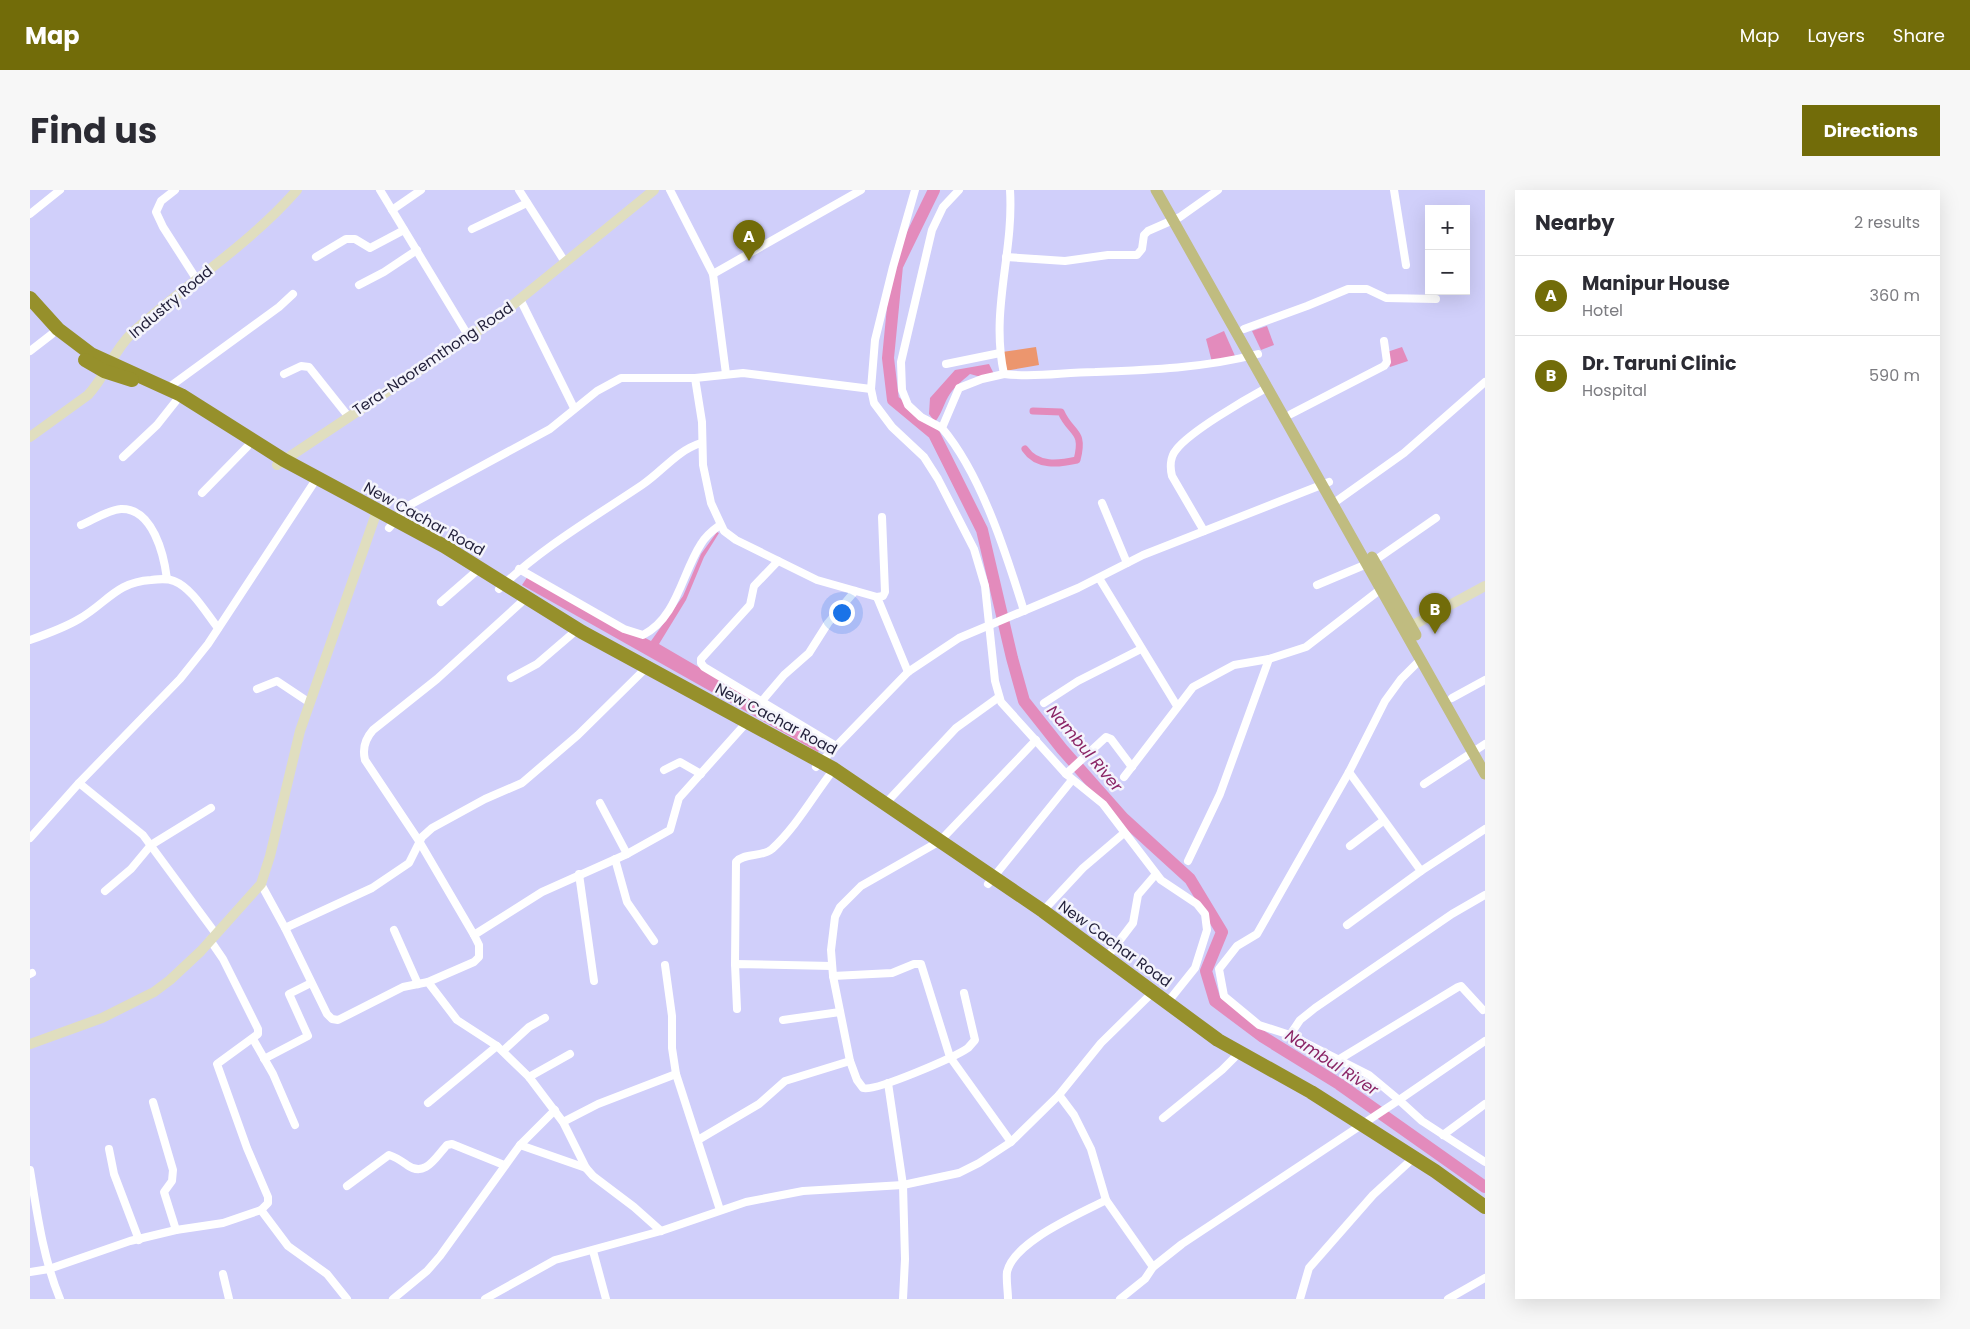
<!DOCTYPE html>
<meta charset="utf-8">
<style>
:root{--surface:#fff;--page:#f7f7f7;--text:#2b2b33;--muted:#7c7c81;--line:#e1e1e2;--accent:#726c09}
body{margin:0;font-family:Poppins,sans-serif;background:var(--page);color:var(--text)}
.controls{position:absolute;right:15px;top:15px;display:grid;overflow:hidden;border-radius:0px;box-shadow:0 5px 20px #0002}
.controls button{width:45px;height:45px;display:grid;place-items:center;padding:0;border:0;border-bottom:1px solid var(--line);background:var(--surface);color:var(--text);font:25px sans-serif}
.you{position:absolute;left:811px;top:422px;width:18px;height:18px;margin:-12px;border:4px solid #fff;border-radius:50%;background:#1a73e8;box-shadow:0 0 0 8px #1a73e833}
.badge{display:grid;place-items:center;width:32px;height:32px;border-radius:50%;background:var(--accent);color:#fff;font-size:16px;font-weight:700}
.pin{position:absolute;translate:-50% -41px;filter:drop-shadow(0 1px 2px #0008)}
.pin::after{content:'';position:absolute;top:26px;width:18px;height:15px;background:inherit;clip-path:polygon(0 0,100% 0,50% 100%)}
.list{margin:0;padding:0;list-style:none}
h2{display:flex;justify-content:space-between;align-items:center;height:65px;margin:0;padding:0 20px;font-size:21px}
h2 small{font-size:16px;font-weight:400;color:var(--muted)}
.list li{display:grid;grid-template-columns:32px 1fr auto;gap:15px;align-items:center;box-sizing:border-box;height:80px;padding:0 20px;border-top:1px solid var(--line)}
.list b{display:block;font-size:19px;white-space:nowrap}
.list p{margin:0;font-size:16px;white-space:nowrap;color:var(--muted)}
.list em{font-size:16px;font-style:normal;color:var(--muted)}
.map{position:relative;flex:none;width:1455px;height:1109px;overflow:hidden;border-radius:0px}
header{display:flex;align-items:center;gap:30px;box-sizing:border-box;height:70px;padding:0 25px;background:var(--accent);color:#fff}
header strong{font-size:24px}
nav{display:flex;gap:28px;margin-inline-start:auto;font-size:18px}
.intro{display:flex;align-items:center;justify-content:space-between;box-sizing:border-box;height:120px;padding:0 30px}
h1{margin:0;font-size:35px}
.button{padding:12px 22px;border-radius:0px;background:var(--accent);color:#fff;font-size:18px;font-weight:700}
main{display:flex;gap:30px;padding:0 30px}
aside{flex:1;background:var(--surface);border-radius:0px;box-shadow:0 5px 20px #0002}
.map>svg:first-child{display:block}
.green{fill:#ec966e}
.water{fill:#e38bbc}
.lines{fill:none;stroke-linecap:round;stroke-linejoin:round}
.canal{stroke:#e38bbc;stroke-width:7}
.river{stroke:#e38bbc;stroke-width:12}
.street{stroke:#fff;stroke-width:8}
.secondary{stroke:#e0debf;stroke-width:10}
.primary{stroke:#c0bc80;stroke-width:11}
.highway{stroke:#96902b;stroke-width:14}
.labels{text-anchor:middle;stroke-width:5;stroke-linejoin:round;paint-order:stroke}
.street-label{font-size:15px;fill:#211f39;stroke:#f4f4fc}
.water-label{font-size:16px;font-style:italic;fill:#8a2465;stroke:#f4f4fc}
</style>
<header>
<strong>Map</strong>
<nav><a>Map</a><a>Layers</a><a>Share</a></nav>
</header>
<div class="intro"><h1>Find us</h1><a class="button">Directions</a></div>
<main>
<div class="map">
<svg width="1455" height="1109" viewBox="0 0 1455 1109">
<rect width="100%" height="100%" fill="#d0cffa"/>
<!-- green -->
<path class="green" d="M1006,157L1009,175L975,181L972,162Z"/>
<!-- water -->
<g class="water">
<path d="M1237,136L1244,155L1231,160L1222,141Z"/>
<path d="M1194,141L1205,166L1182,172L1176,149Z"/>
<path d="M1372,157L1378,171L1360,177L1357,162Z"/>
<path d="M959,174L964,184L951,187L940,184C932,191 923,198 918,207C913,216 912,223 905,232L899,224L900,208L925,180Z"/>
<path d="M687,342L689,343L674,367L656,410L629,454L795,551L788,562L492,395L498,386L621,451L653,406L671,364Z"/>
</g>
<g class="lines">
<!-- canal -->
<path class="canal" d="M995,259C1007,277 1029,274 1047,270C1055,239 1041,245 1031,222L1003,221"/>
<!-- river -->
<path class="river" d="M904,0L867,76L858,168L863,210L904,244L952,340L982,468L994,511L1032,559L1093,628L1160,689L1192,742L1176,781L1185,811L1233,847L1309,894L1455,997"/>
<!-- street -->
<g class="street">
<path d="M145,0L131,11L126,22L133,37L167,90"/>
<path d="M350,0L439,147"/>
<path d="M489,0L535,72"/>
<path d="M640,0L683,84L696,184"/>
<path d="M885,0L863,77L845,150L841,199L844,213L862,237L894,267L908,289L944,359L955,396L965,491L971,512L1036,584L1073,614L1131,690L1167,714L1175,724L1177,740L1165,778L1137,813"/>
<path d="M980,0C984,63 960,120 974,184C1008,188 1032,182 1065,182C1119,180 1175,178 1228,164"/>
<path d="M1364,0L1376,75"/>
<path d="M362,20L391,0"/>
<path d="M0,24L30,0"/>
<path d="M442,39L497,13"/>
<path d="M286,67L316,49H325L340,58L374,40"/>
<path d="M976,67L1035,71L1078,65H1107L1112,59L1114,45L1118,41L1150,27L1188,0"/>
<path d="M683,84L831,0"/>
<path d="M329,95L354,82L387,60"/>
<path d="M490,109L544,218"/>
<path d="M1214,139L1277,116L1318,99H1337L1356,108L1406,109"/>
<path d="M0,161L22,144"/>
<path d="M916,174L970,163"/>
<path d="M254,184L271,176L279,177L318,226"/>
<path d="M974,184L952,189L929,198L912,238C951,284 976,363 994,421"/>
<path d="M665,188L672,232L673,275L681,313L694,341L706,350L787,390L847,407L878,482"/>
<path d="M138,198L249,117L263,104"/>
<path d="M1261,224L1354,176L1357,172L1354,151"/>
<path d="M912,238L891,227L878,215L872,200L871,172L902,40L913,17L929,0"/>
<path d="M93,267L127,235L146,211"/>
<path d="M172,303L217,257"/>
<path d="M1308,310L1374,263L1455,192"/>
<path d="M1072,313L1097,373"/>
<path d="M51,335C63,330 78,320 91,319C123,318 134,365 137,389"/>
<path d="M359,338L376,317L520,239L567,201L591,188H665L713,183L841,199"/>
<path d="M1174,341L1142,286C1140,278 1140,267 1146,260C1159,242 1216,209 1238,197"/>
<path d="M748,371L724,396L720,415L671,469V473L674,477L806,556"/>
<path d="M1344,371L1406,328"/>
<path d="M489,379L594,439L613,445C647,428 652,383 671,354C675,347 683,340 690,335"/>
<path d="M1069,388L1147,516"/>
<path d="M1287,395L1337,374"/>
<path d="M469,399C511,358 563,328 612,295C633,281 646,261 671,253"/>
<path d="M847,407L853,406L855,402L852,327"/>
<path d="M496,408L407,489L343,540C335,549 332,558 335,570L389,651L444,745L512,702L597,664L640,640L649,608L717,532"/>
<path d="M411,412L450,378"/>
<path d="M0,450C17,444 34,438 49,429C77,413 86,392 121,390C129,389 137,388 144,391C162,398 176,423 188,438"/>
<path d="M1391,469L1371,489L1355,511L1319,582L1227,744L1207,756L1189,779L1194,806L1229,835L1260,845L1339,885L1369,910L1455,851"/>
<path d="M481,488L507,474L542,444"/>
<path d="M227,499L247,491L280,513"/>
<path d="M1422,508L1455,490"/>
<path d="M732,511L754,485L779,463L798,433L825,401"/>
<path d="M1014,513L1048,491L1111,459"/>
<path d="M786,577L878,482L929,448L1048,398L1113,365L1299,292"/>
<path d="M634,580L650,572L671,584"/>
<path d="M1036,584L1076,547L1081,549L1102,577"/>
<path d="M1094,587L1163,497L1204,475L1239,469L1276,457L1351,399"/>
<path d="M49,593L113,645L186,744"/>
<path d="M1394,594L1455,554"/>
<path d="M570,613L597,664"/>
<path d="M856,613L926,538L969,507"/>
<path d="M0,648L49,593L150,489L178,454L287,288"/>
<path d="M1320,656L1353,631"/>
<path d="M585,669L597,712L624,751"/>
<path d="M1158,671L1190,604L1239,469"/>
<path d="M1391,681L1455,639"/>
<path d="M549,684L564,791"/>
<path d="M231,694L255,738L297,824L302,829L308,830L373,797L398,792L427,830L467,856L499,887L533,932L556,978L563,986L604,1017L631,1041"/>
<path d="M958,694L1042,590"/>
<path d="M75,701L101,679L121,655L181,618"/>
<path d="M1013,721L1053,678L1094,643"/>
<path d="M1317,735L1391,681L1319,582"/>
<path d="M255,738L342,698L379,673L392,647L402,638L455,609L492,593L548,545L616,478"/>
<path d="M364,740L388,794"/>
<path d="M180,750L193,769L228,839V844L187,874L217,958L238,1007V1013L231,1020"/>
<path d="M1077,767L1103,733L1108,705L1126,684"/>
<path d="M705,774L706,672C715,662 731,668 742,659C767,636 783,606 804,579"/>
<path d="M635,775L642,826V858L646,884L690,1020"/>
<path d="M0,784L2,783"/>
<path d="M803,786L862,783L884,774H891L920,867L981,952"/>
<path d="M398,792L444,772L449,767V755L444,745"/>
<path d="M934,803L945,850L938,858C925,867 845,902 833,898L827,890L820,871L803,786L801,760L805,727L810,717L831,696L910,651L1006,550"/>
<path d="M707,819L705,774L802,776"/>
<path d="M753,830L810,822"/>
<path d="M1260,845L1270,830L1285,818L1422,724L1455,705"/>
<path d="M223,849L243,884L265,935"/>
<path d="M473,861L499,837L515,828"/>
<path d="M234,869L278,846L259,804L281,793"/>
<path d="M1308,870L1428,797L1431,796L1453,820"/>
<path d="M499,887L540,864"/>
<path d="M858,893L873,995L875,1069L873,1109"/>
<path d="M1029,905L1044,925L1061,959L1076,1010L1123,1077"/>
<path d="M123,912L143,980L142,991L134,1002L146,1040"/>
<path d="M398,913L467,856"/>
<path d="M1133,928L1192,880L1204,868"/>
<path d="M533,932L568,914L646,884"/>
<path d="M1413,945L1455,914"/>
<path d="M668,950L729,914L755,891L820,871"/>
<path d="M490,955L556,978"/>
<path d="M79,959L84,984L109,1050"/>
<path d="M0,980C7,1023 13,1068 30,1109"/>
<path d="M317,996L359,965C366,967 370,970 377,975C395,988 405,968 417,955L422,954L474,975"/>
<path d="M563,1061L576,1109"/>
<path d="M0,1082L19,1079L100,1051L146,1040L193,1033L231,1020L258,1056L297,1084L317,1109"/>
<path d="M193,1084L199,1109"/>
<path d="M363,1109L397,1081L410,1066L490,955L525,920"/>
<path d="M455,1109L525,1070L631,1041L716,1012L773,1001L873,995L929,983L949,973L981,952L1029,905L1071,853L1123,802"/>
<path d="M978,1109C978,1101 976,1090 977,1082C984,1051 1050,1024 1076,1010"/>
<path d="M1090,1109L1115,1089L1123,1077L1152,1054L1369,910L1392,931L1455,972"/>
<path d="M1270,1109L1279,1078L1343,1005L1379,972"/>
<path d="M1418,1109L1455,1088"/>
</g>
<!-- secondary -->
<g class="secondary">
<path d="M0,247L58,205C76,186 83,161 102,143C156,94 219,55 267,0"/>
<path d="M247,275L463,131L624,0"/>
<path d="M1374,440L1455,396"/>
<path d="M0,854L72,828L124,802L140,790L171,761L231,694L240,666L270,541L347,321"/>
</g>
<!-- primary -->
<g class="primary">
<path d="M1126,0L1455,584"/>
<path d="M1342,367L1386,445"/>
</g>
<!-- highway -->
<g class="highway">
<path d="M0,108L28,139L61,164L151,205L254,270L414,356L552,442L804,579L1013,721L1188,850L1281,902L1405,981L1455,1017"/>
<path d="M55,170L74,181L102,190"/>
</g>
</g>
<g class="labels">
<!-- street labels -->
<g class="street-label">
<text transform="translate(141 112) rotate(-40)" y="5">Industry Road</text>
<text transform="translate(403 169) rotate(-34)" y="5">Tera-Naoremthong Road</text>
<text transform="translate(394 329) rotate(29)" y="5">New Cachar Road</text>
<text transform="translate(746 529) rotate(28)" y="5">New Cachar Road</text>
<text transform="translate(1085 754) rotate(36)" y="5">New Cachar Road</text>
</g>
<!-- water labels -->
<g class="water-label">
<text transform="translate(1055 558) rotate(50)" y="6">Nambul River</text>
<text transform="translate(1302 872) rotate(33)" y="6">Nambul River</text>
</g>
</g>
</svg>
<div class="controls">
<button>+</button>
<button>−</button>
</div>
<div class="you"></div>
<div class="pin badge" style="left:719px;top:71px">A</div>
<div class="pin badge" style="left:1405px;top:444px">B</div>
</div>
<aside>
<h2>Nearby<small>2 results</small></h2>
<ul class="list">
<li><span class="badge">A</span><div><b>Manipur House</b><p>Hotel</p></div><em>360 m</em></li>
<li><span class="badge">B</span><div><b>Dr. Taruni Clinic</b><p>Hospital</p></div><em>590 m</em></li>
</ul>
</aside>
</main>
